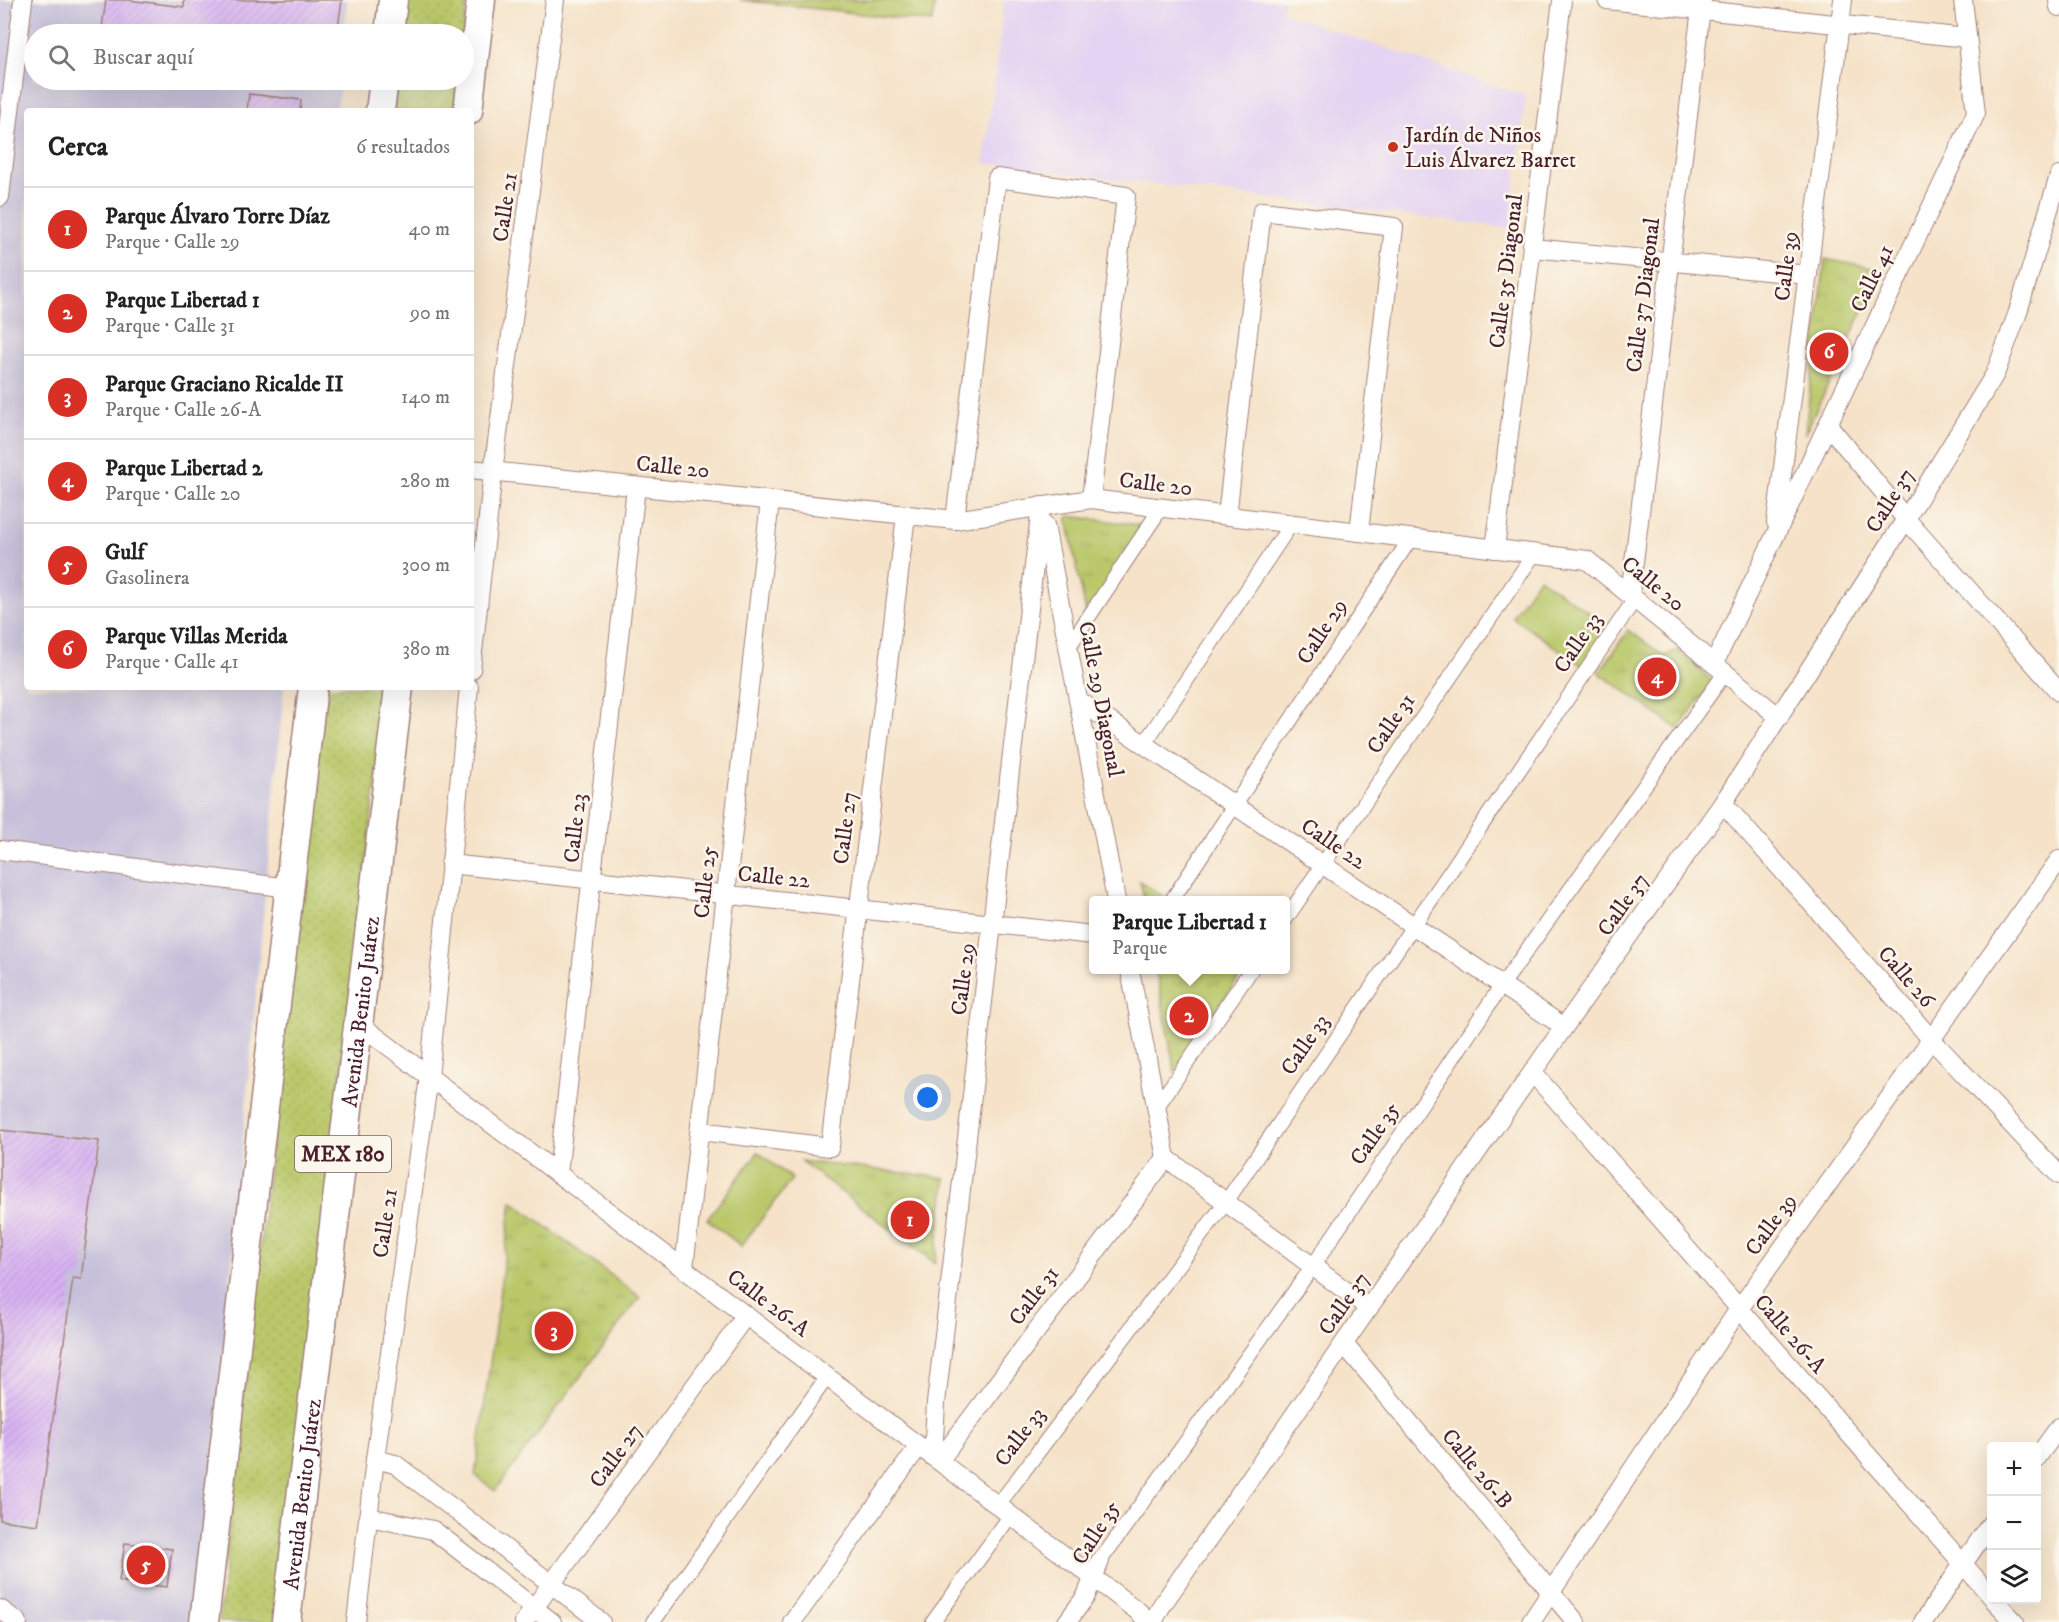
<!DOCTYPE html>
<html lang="es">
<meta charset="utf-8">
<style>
:root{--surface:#fff;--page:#f6f6f6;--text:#222;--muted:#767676;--line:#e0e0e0;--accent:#d93025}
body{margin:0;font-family:"IM FELL DW Pica",serif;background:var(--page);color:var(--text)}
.controls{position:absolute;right:18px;bottom:18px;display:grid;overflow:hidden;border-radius:6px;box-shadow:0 6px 24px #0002}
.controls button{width:54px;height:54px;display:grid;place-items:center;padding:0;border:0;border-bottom:2px solid var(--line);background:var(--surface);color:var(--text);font:30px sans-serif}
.you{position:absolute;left:928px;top:1098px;width:21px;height:21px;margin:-15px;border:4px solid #fff;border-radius:50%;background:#1a73e8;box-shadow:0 0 0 9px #1a73e833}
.badge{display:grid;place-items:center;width:39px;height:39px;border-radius:50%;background:var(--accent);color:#fff;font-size:20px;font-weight:700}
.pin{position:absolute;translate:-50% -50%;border:3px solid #fff;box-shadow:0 2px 6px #0006}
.popup{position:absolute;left:1089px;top:896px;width:201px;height:78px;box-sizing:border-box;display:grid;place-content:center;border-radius:6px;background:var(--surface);filter:drop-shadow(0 2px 4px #0005);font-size:20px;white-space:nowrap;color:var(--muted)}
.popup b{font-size:22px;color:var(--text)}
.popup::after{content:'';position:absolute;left:50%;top:100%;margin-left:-12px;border:12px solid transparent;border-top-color:var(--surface)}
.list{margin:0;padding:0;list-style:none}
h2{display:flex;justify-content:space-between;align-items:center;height:78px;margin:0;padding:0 24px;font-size:26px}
h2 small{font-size:20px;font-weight:400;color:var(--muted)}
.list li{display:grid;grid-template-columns:39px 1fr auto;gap:18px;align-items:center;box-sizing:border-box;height:84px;padding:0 24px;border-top:2px solid var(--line)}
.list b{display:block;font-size:22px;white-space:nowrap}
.list p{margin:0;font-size:20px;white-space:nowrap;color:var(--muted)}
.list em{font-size:20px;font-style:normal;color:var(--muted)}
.icon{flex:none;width:33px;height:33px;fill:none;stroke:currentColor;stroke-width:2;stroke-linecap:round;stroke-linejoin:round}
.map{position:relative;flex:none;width:2059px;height:1622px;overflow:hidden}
.search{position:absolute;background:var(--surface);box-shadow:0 6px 24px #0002;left:24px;top:24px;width:450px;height:66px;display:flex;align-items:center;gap:15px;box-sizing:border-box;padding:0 21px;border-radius:33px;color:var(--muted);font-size:22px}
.panel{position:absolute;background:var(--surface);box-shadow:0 6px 24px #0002;left:24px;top:108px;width:450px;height:582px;border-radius:6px}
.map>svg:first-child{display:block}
.built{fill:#e4d3f2}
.industrial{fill:#c6c0da}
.grass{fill:url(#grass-dots);stroke:#82744a;stroke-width:1.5}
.park{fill:url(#park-tufts);stroke:#82744a;stroke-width:1.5}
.pitch{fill:#bac86a;stroke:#82744a;stroke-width:1.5}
.building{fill:url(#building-hatch)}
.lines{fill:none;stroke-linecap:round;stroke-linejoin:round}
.pedestrian-casing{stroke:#a0807a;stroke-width:16}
.minor-casing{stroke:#a0807a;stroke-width:20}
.primary-casing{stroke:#a0807a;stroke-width:31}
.pedestrian{stroke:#fff;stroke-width:14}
.minor{stroke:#fff;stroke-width:18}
.primary{stroke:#fff;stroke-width:28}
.poi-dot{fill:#c8321e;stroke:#fbf7ec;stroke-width:2}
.labels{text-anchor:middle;stroke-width:5;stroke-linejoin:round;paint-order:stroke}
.shield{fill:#fbf7ec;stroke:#7f6065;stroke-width:1.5}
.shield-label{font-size:21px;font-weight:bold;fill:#4a1f2b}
.poi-label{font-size:22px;fill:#4a1f2b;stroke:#fbf7ec;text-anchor:start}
.street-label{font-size:22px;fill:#4a1f2b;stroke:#fbf7ec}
</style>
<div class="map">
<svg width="2059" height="1622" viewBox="0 0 2059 1622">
<defs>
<pattern id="grass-dots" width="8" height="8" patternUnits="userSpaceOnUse" patternTransform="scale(1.5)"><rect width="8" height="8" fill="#bac86a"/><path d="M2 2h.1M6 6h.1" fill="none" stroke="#a1ab5c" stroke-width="1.8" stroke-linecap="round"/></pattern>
<pattern id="park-tufts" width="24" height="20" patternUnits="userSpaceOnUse" patternTransform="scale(1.5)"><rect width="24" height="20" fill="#bac86a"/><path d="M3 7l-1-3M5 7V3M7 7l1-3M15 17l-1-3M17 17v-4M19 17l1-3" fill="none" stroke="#a1ab5c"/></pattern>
<pattern id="building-hatch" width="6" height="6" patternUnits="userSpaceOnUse" patternTransform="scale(1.5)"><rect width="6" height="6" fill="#d7b2f3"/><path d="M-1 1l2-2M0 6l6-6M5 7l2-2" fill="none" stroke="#ba99d0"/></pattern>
</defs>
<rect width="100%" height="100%" fill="#fbf7ec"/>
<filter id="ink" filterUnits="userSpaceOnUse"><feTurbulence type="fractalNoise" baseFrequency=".0167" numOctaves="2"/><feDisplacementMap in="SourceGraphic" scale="12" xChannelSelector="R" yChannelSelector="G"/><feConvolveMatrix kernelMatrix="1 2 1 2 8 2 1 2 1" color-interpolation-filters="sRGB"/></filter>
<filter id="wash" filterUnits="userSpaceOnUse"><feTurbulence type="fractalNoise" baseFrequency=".008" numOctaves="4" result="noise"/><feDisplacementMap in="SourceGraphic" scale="24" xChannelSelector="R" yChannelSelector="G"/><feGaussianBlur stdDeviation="1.35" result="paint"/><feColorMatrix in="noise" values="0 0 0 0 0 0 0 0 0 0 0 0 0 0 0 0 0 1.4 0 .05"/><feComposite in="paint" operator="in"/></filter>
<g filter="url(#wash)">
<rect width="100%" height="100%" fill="#f5e2c8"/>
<!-- built -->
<path class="built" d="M1004,0H1284L1276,65L1283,13L1526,96L1510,228L984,163Z"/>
<!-- industrial -->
<path class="industrial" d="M0,0H347L344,34H34V80H340L337,111H27V687H284L199,1622H0Z"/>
<!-- grass -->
<g class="grass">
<path d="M406,0H467L463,34H402Z"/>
<path d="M397,80H457L454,111H393Z"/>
<path d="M325,687H387L276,1622H219L286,1015Z"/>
</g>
<!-- park -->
<g class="park">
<path d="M740,0H935L932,22Z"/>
<path d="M1825,259L1882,270L1805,434Z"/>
<path d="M1070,516L1148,526L1087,618L1067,519Z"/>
<path d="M1628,630L1664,656L1678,650L1713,682L1678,729L1599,673Z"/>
<path d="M1140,881L1168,900H1144Z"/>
<path d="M1156,970H1244L1175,1072Z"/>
<path d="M801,1161L946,1178L935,1263Z"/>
<path d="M512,1201L640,1297L495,1491L475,1475Z"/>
</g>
<!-- pitch -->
<g class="pitch">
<path d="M1539,578L1611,628L1584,667L1512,617Z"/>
<path d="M758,1152L792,1179L741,1246L707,1219Z"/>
</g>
<g id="blocks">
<!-- building -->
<g class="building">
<path d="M106,0H128L184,7V0H342L337,34H101Z"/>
<path d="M249,94L301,100L300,111H247Z"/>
<path d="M0,1130L99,1141L81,1279L73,1278L38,1525L0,1520Z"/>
<path d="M125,1543L172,1549L167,1587L119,1581Z"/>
</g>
</g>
</g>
<g filter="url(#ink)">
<use href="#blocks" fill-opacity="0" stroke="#a0807a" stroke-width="1.5"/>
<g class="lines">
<!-- pedestrian casing -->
<g class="pedestrian-casing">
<g id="pedestrian">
<path d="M1068,648L1161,508"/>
<path d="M1144,744L1291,524"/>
<path d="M1172,900L1411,538"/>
<path d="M1285,920L1534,554"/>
<path d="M1156,1108L1251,970"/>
<path d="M998,1505L1226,1202L1635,599"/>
<path d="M1100,1561L1313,1266L1502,985L1725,673"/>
<path d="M653,1622L827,1377"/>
<path d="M933,1622L1011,1515"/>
</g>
</g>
<!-- minor casing -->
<g class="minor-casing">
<g id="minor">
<path d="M1607,0L1967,38"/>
<path d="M2058,0L2059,7"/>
<path d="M0,197L23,0"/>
<path d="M1532,248L1808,275"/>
<path d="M1828,425L1906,519L2059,692"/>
<path d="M471,469L955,520L1091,499L1587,560L1779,717"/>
<path d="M1227,516L1262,211L1394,227L1359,532"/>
<path d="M955,520L997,178L1126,196L1091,499"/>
<path d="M1776,522L1843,0"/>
<path d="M1045,525L1116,900"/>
<path d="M1495,549L1562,0"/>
<path d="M1630,595L1702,0"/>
<path d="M1714,664L1976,113L1963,0"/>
<path d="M471,670L493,472L555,0"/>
<path d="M1078,700L1564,1027"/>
<path d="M1723,803L1932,1040L2059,1175"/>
<path d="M0,850L289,888"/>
<path d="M450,864L1093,935"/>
<path d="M1130,970L1166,1158"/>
<path d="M358,1023L1139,1612L1148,1622"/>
<path d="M1533,1073L1992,1597"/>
<path d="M700,1131L830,1147L906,515"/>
<path d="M1166,1158L1369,1308"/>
<path d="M558,1174L636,487"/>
<path d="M684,1268L770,501"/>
<path d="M1344,1344L1576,1622"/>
<path d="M933,1457L936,1403L1041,506"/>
<path d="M375,1459L395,1464L601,1622"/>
<path d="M2036,1459L2059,1427"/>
<path d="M939,1461L1166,1158"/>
<path d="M368,1517L433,1530L552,1622"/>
<path d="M1994,1600L2015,1622"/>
<path d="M0,1609L18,1622"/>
<path d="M356,1622L375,1459L429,1077L469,687"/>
<path d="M524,1622L746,1315"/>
<path d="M792,1622L919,1446"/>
<path d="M1067,1622L1086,1596L1100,1561"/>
<path d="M1153,1622L1162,1605L1564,1027L1723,803L1906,519L1995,374L2017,315L2059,176"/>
<path d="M1531,1622L1739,1309L2059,860"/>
<path d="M1923,1622L1992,1522"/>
</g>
</g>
<!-- primary casing -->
<g class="primary-casing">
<g id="primary">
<path d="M389,34L393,0"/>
<path d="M380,111L384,80"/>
<path d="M468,111L481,0"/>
<path d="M204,1622L313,687"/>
<path id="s1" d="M286,1622L399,687"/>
</g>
</g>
<!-- pedestrian -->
<use href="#pedestrian" class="pedestrian"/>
<!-- minor -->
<use href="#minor" class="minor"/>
<!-- primary -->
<use href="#primary" class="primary"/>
</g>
</g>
<!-- markers -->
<circle class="poi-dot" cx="1393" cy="147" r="6"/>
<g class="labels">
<!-- shield labels -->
<rect class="shield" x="295" y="1136" width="96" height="36" rx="4.5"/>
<g class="shield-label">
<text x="343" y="1161">MEX 180</text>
</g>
<!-- poi labels -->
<g class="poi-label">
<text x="1405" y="142">Jardín de Niños<tspan x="1405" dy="25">Luis Álvarez Barret</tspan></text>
</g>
<!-- street labels -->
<g class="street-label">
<text transform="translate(504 207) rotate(-82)" y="8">Calle 21</text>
<text transform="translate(1785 266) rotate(-83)" y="8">Calle 39</text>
<text transform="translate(1505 271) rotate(-83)" y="8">Calle 35 Diagonal</text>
<text transform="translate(1871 278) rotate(-65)" y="8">Calle 41</text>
<text transform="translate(1642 295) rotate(-83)" y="8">Calle 37 Diagonal</text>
<text transform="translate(673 466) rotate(6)" y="8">Calle 20</text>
<text transform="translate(1156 483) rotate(7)" y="8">Calle 20</text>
<text transform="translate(1889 500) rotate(-58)" y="8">Calle 37</text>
<text transform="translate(1654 583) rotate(39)" y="8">Calle 20</text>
<text transform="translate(1321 631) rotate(-57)" y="8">Calle 29</text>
<text transform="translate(1577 642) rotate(-56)" y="8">Calle 33</text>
<text transform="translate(1102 699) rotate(79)" y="8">Calle 29 Diagonal</text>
<text transform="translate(1390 723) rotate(-56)" y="8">Calle 31</text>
<text transform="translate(574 828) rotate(-84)" y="8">Calle 23</text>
<text transform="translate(844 828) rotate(-83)" y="8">Calle 27</text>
<text transform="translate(1334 843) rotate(34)" y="8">Calle 22</text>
<text transform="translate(774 876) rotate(6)" y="8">Calle 22</text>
<text transform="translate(704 882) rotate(-84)" y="8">Calle 25</text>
<text transform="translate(1622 904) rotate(-55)" y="8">Calle 37</text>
<text transform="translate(1907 976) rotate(49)" y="8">Calle 26</text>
<text transform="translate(962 979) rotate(-83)" y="8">Calle 29</text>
<text dy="8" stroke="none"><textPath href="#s1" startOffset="615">Avenida Benito Juárez</textPath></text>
<text transform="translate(1304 1044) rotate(-56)" y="8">Calle 33</text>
<text transform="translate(1374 1133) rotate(-56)" y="8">Calle 35</text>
<text transform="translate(384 1223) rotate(-82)" y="8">Calle 21</text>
<text transform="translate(1770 1224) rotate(-54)" y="8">Calle 39</text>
<text transform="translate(1033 1295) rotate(-53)" y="8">Calle 31</text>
<text transform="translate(769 1302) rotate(37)" y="8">Calle 26-A</text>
<text transform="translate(1343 1303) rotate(-55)" y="8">Calle 37</text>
<text transform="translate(1791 1333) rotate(49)" y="8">Calle 26-A</text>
<text transform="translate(1019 1436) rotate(-53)" y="8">Calle 33</text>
<text transform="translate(615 1455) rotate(-54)" y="8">Calle 27</text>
<text transform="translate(1478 1468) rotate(50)" y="8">Calle 26-B</text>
<text dy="8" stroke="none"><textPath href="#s1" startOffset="129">Avenida Benito Juárez</textPath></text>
<text transform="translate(1095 1532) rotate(-58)" y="8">Calle 35</text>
</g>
</g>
</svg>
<div class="controls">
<button>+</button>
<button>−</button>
<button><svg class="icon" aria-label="layers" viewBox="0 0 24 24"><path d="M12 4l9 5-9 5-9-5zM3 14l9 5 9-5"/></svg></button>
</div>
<div class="you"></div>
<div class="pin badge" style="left:910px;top:1220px">1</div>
<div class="pin badge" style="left:1189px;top:1016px">2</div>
<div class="popup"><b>Parque Libertad 1</b>Parque</div>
<div class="pin badge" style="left:554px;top:1331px">3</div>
<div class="pin badge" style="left:1657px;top:677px">4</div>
<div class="pin badge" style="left:146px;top:1565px">5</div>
<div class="pin badge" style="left:1829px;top:352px">6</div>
<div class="search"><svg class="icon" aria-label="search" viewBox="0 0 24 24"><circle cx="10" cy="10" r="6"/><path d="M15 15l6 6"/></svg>Buscar aquí</div>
<section class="panel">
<h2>Cerca<small>6 resultados</small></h2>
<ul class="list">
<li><span class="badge">1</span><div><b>Parque Álvaro Torre Díaz</b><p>Parque · Calle 29</p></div><em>40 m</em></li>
<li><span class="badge">2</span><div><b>Parque Libertad 1</b><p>Parque · Calle 31</p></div><em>90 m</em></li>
<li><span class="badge">3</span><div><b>Parque Graciano Ricalde II</b><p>Parque · Calle 26-A</p></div><em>140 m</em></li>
<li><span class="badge">4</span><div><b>Parque Libertad 2</b><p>Parque · Calle 20</p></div><em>280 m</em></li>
<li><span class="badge">5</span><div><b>Gulf</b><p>Gasolinera</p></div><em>300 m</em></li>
<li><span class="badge">6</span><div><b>Parque Villas Merida</b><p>Parque · Calle 41</p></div><em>380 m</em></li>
</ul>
</section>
</div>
